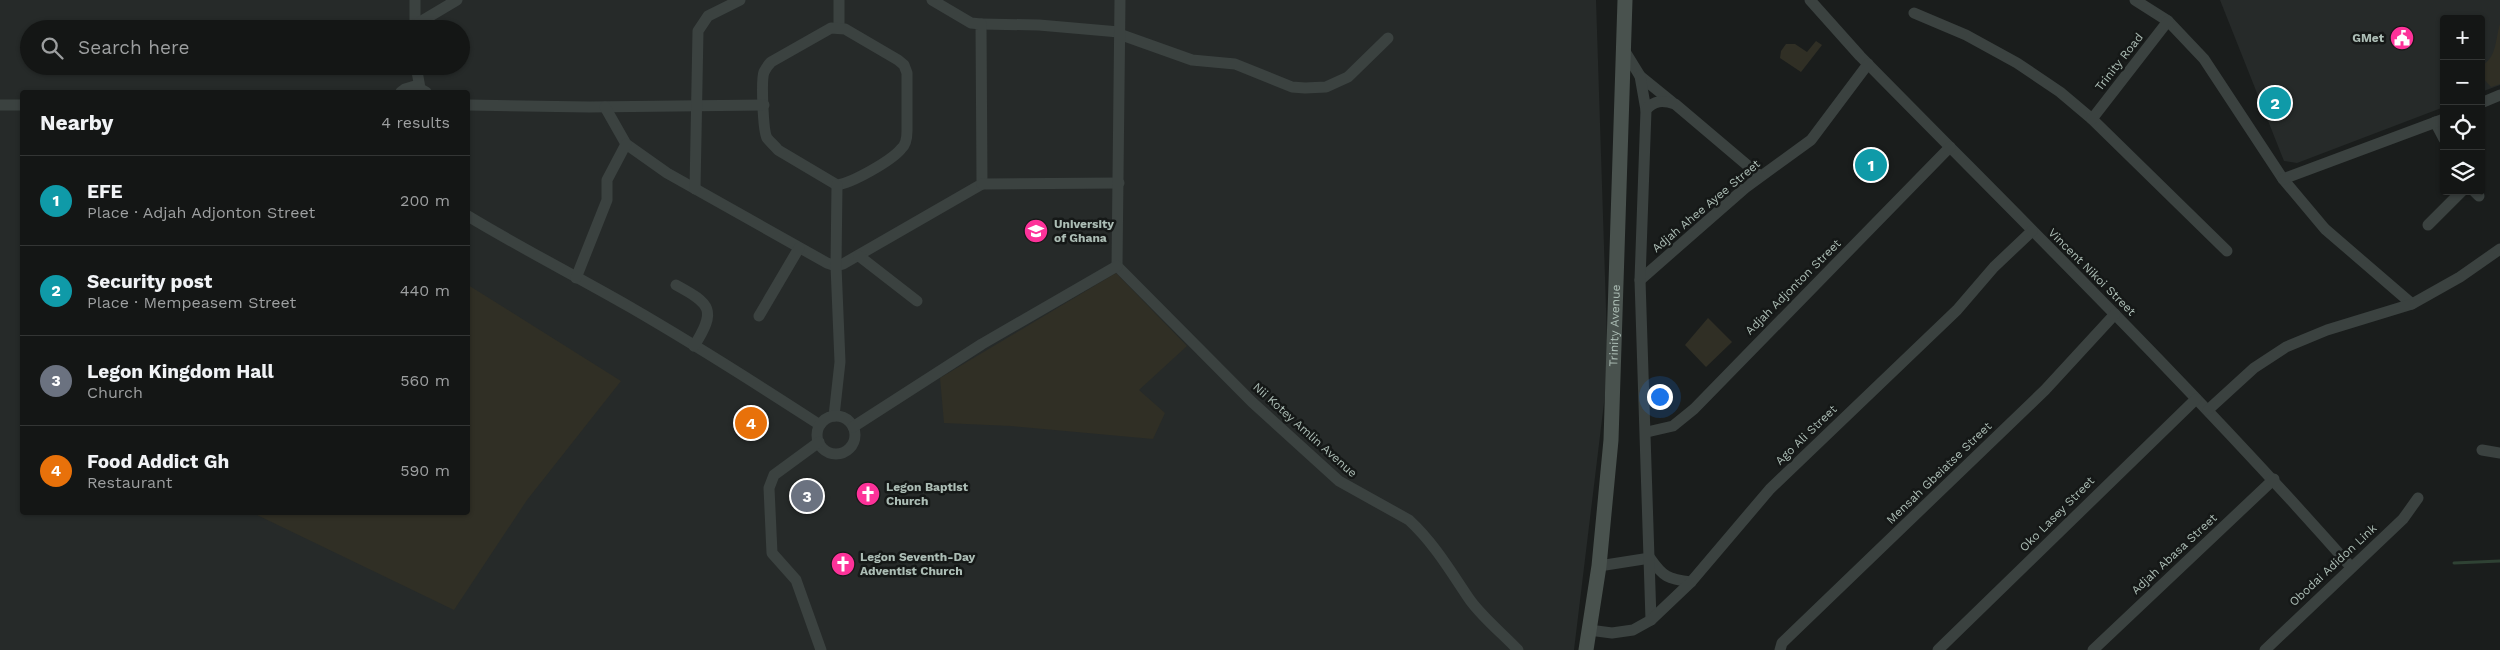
<!DOCTYPE html>
<meta charset="utf-8">
<style>
:root{--surface:#141615;--page:#1d1f1e;--text:#f1f3f6;--muted:#9d9fa0;--line:#333534;--accent:#fd3299}
body{margin:0;font-family:"Work Sans",sans-serif;background:var(--page);color:var(--text)}
.controls{position:absolute;right:15px;top:15px;display:grid;overflow:hidden;border-radius:5px;box-shadow:0 1px 4px #0004}
.controls button{width:45px;height:45px;display:grid;place-items:center;padding:0;border:0;border-bottom:1px solid var(--line);background:var(--surface);color:var(--text);font:25px sans-serif}
.you{position:absolute;left:1659px;top:396px;width:18px;height:18px;margin:-12px;border:4px solid #fff;border-radius:50%;background:#1a73e8;box-shadow:0 0 0 8px #1a73e833}
.badge{display:grid;place-items:center;width:32px;height:32px;border-radius:50%;background:var(--accent);color:#fff;font-size:16px;font-weight:700}
.pin{position:absolute;translate:-50% -50%;border:2px solid #fff;box-shadow:0 1px 5px #0006}
.list{margin:0;padding:0;list-style:none}
h2{display:flex;justify-content:space-between;align-items:center;height:65px;margin:0;padding:0 20px;font-size:21px}
h2 small{font-size:16px;font-weight:400;color:var(--muted)}
.list li{display:grid;grid-template-columns:32px 1fr auto;gap:15px;align-items:center;box-sizing:border-box;height:90px;padding:0 20px;border-top:1px solid var(--line)}
.list b{display:block;font-size:19px;white-space:nowrap}
.list p{margin:0;font-size:16px;white-space:nowrap;color:var(--muted)}
.list em{font-size:16px;font-style:normal;color:var(--muted)}
.icon{flex:none;width:28px;height:28px;fill:none;stroke:currentColor;stroke-width:2;stroke-linecap:round;stroke-linejoin:round}
.map{position:relative;flex:none;width:2500px;height:650px;overflow:hidden}
.search{position:absolute;background:var(--surface);box-shadow:0 1px 4px #0004;left:20px;top:20px;width:450px;height:55px;display:flex;align-items:center;gap:12px;box-sizing:border-box;padding:0 18px;border-radius:28px;color:var(--muted);font-size:19px}
.panel{position:absolute;background:var(--surface);box-shadow:0 1px 4px #0004;left:20px;top:90px;width:450px;height:425px;border-radius:5px}
.map>svg:first-child{display:block}
.built{fill:#262a29;fill-rule:evenodd}
.green{fill:#302f25}
.lines{fill:none;stroke-linecap:round;stroke-linejoin:round}
.stream{stroke:#2f4234;stroke-width:3}
.street{stroke:#3b4240;stroke-width:11}
.secondary{stroke:#49524e;stroke-width:15}
.labels{text-anchor:middle;stroke-width:5;stroke-linejoin:round;paint-order:stroke}
.poi-label{font-size:12px;font-weight:bold;fill:#acbdb5;stroke:#151817;text-anchor:start}
.street-label{font-size:12px;fill:#acbdb5;stroke:#151817}
</style>
<div class="map">
<svg width="2500" height="650" viewBox="0 0 2500 650">
<rect width="100%" height="100%" fill="#1a1d1c"/>
<!-- built -->
<g class="built">
<path d="M0,0H1596L1608,370L1574,650H0ZM29,29H461V66H29ZM22,92H468V512H22Z"/>
<path d="M2220,0H2500V85L2481,92V19H2444V107L2297,163L2284,161Z"/>
</g>
<!-- green -->
<g class="green">
<path d="M2500,24V84L2491,87L2481,76V66C2497,58 2495,40 2500,24Z"/>
<path d="M1816,41L1822,45L1801,72L1780,58L1781,51L1786,44H1795L1807,52Z"/>
<path d="M1116,273L1187,346L1139,390L1165,413L1153,439L1011,426L944,423L940,378Z"/>
<path d="M468,285L621,381L527,500L454,610L253,513L468,512Z"/>
<path d="M1708,318L1732,342L1706,367L1685,345Z"/>
</g>
<g class="lines">
<!-- stream -->
<path class="stream" d="M2454,563L2500,561"/>
<!-- street -->
<g class="street">
<path d="M415,0V25"/>
<path d="M839,0V28"/>
<path d="M1810,0L1860,56C2026,225 2195,390 2351,567"/>
<path d="M2135,0L2168,21L2204,59L2283,179L2325,229L2412,304"/>
<path d="M1914,13L1966,35L2017,63L2060,92L2092,119L2227,251"/>
<path d="M981,24L1039,25L1119,32"/>
<path d="M831,28L845,29L898,60L904,65L907,73V131C907,138 906,145 901,149C891,161 852,183 837,185L778,150C775,146 770,142 767,138C763,131 761,80 764,72C766,68 768,65 771,62Z"/>
<path d="M415,29V25L457,0"/>
<path d="M1119,34L1192,60L1235,64L1292,87L1305,88L1326,87L1348,77L1388,38"/>
<path d="M1624,50L1640,76L1672,102"/>
<path d="M416,66L420,88"/>
<path d="M1640,76L1646,110"/>
<path d="M401,92L405,89L415,86L426,92"/>
<path d="M2481,103L2500,95"/>
<path d="M0,105H22"/>
<path d="M468,105L589,107L764,105"/>
<path d="M605,107L626,144L667,173L827,263L836,266L843,264L982,184L981,24L971,23L932,0"/>
<path d="M2092,119L2168,21"/>
<path d="M2435,122L2444,139"/>
<path d="M2283,179L2444,119"/>
<path d="M982,184L1119,183"/>
<path d="M695,189L698,31L708,16L740,0"/>
<path d="M2474,191L2479,196"/>
<path d="M468,216C521,248 576,276 630,307C694,344 757,384 820,425"/>
<path d="M2428,225L2462,191"/>
<path d="M859,256L917,301"/>
<path d="M1117,266L1252,402L1339,481L1409,520C1434,543 1451,572 1470,600C1483,618 1503,634 1518,650"/>
<path d="M1117,266L1120,0"/>
<path d="M576,278L607,200V180L626,144"/>
<path d="M1640,280L1745,188L1811,140L1868,64"/>
<path d="M676,285C711,304 717,310 694,346"/>
<path d="M759,316L799,248"/>
<path d="M2208,410L2254,368L2286,347L2327,330L2412,304L2460,277L2500,249"/>
<path d="M834,416L840,362L836,266L837,185"/>
<circle cx="836" cy="435" r="19"/>
<path d="M853,427L982,344L1117,266"/>
<path d="M1647,432L1673,426L1694,409L1950,147"/>
<path d="M819,442L774,475L769,488L772,553L796,580L821,650"/>
<path d="M2482,450L2500,453"/>
<path d="M1599,566L1650,558C1663,577 1668,579 1691,582"/>
<path d="M1651,620L1640,280L1646,110C1654,100 1663,100 1675,104L1760,176"/>
<path d="M1589,630L1612,633L1633,630L1651,620L1691,582L1770,489L1957,310L1994,267L2032,231"/>
<path d="M1780,650L1782,643L2045,390L2115,314"/>
<path d="M1938,650L2196,399"/>
<path d="M2093,650L2274,479"/>
<path d="M2265,650L2403,519L2418,498"/>
</g>
<!-- secondary -->
<path class="secondary" id="s1" d="M1586,650L1599,566L1611,440L1625,0"/>
</g>
<!-- icons -->
<defs>
<g id="civic-disc" transform="scale(1.25)"><circle r="9.5" fill="#fd3299" stroke="#151817"/><path d="M-.6-6.5H3V-4.5H.6V-3L4-1V1h2V6H-6V1h2V-1L-.6-3ZM-1.2 2.5V6h2.4V2.5Z" fill="#fff"/></g>
<g id="university-disc" transform="scale(1.25)"><circle r="9.5" fill="#fd3299" stroke="#151817"/><path d="M0-5L7-2L0 1L-7-2ZM-4 1L0 2.5L4 1V4Q0 6-4 4Z" fill="#fff"/></g>
<g id="church-disc" transform="scale(1.25)"><circle r="9.5" fill="#fd3299" stroke="#151817"/><path d="M-1.2-6h2.4v3.5h3.3v2.4h-3.3V6h-2.4V-.1h-3.3v-2.4h3.3Z" fill="#fff"/></g>
</defs>
<g fill-rule="evenodd">
<use href="#civic-disc" x="2402" y="38"/>
<use href="#university-disc" x="1036" y="231"/>
<use href="#church-disc" x="868" y="494"/>
<use href="#church-disc" x="843" y="564"/>
</g>
<g class="labels">
<!-- poi labels -->
<g class="poi-label">
<text x="2384" y="42" text-anchor="end">GMet</text>
<text x="1054" y="228">University<tspan x="1054" dy="14">of Ghana</tspan></text>
<text x="886" y="491">Legon Baptist<tspan x="886" dy="14">Church</tspan></text>
<text x="860" y="561">Legon Seventh-Day<tspan x="860" dy="14">Adventist Church</tspan></text>
</g>
<!-- street labels -->
<g class="street-label">
<text transform="translate(2119 62) rotate(-52)" y="4">Trinity Road</text>
<text transform="translate(1706 206) rotate(-40)" y="4">Adjah Ahee Ayee Street</text>
<text transform="translate(2092 272) rotate(45)" y="4">Vincent Nikoi Street</text>
<text transform="translate(1793 287) rotate(-45)" y="4">Adjah Adjonton Street</text>
<text dy="4" stroke="none"><textPath href="#s1" startOffset="326">Trinity Avenue</textPath></text>
<text transform="translate(1305 430) rotate(42)" y="4">Nii Kotey Amlin Avenue</text>
<text transform="translate(1806 435) rotate(-44)" y="4">Ago Ali Street</text>
<text transform="translate(1939 473) rotate(-44)" y="4">Mensah Gbeiatse Street</text>
<text transform="translate(2057 514) rotate(-45)" y="4">Oko Lasey Street</text>
<text transform="translate(2174 554) rotate(-43)" y="4">Adjah Abasa Street</text>
<text transform="translate(2333 565) rotate(-43)" y="4">Obodai Adidon Link</text>
</g>
</g>
</svg>
<div class="controls">
<button>+</button>
<button>−</button>
<button><svg class="icon" aria-label="locate" viewBox="0 0 24 24"><circle cx="12" cy="12" r="6"/><path d="M12 2v4M12 18v4M2 12h4M18 12h4"/></svg></button>
<button><svg class="icon" aria-label="layers" viewBox="0 0 24 24"><path d="M12 4l9 5-9 5-9-5zM3 14l9 5 9-5"/></svg></button>
</div>
<div class="you"></div>
<div class="pin badge" style="left:1871px;top:165px;background:#0f9aa8">1</div>
<div class="pin badge" style="left:2275px;top:103px;background:#0f9aa8">2</div>
<div class="pin badge" style="left:807px;top:496px;background:#6b7280">3</div>
<div class="pin badge" style="left:751px;top:423px;background:#e8710a">4</div>
<div class="search"><svg class="icon" aria-label="search" viewBox="0 0 24 24"><circle cx="10" cy="10" r="6"/><path d="M15 15l6 6"/></svg>Search here</div>
<section class="panel">
<h2>Nearby<small>4 results</small></h2>
<ul class="list">
<li><span class="badge" style="background:#0f9aa8">1</span><div><b>EFE</b><p>Place · Adjah Adjonton Street</p></div><em>200 m</em></li>
<li><span class="badge" style="background:#0f9aa8">2</span><div><b>Security post</b><p>Place · Mempeasem Street</p></div><em>440 m</em></li>
<li><span class="badge" style="background:#6b7280">3</span><div><b>Legon Kingdom Hall</b><p>Church</p></div><em>560 m</em></li>
<li><span class="badge" style="background:#e8710a">4</span><div><b>Food Addict Gh</b><p>Restaurant</p></div><em>590 m</em></li>
</ul>
</section>
</div>
